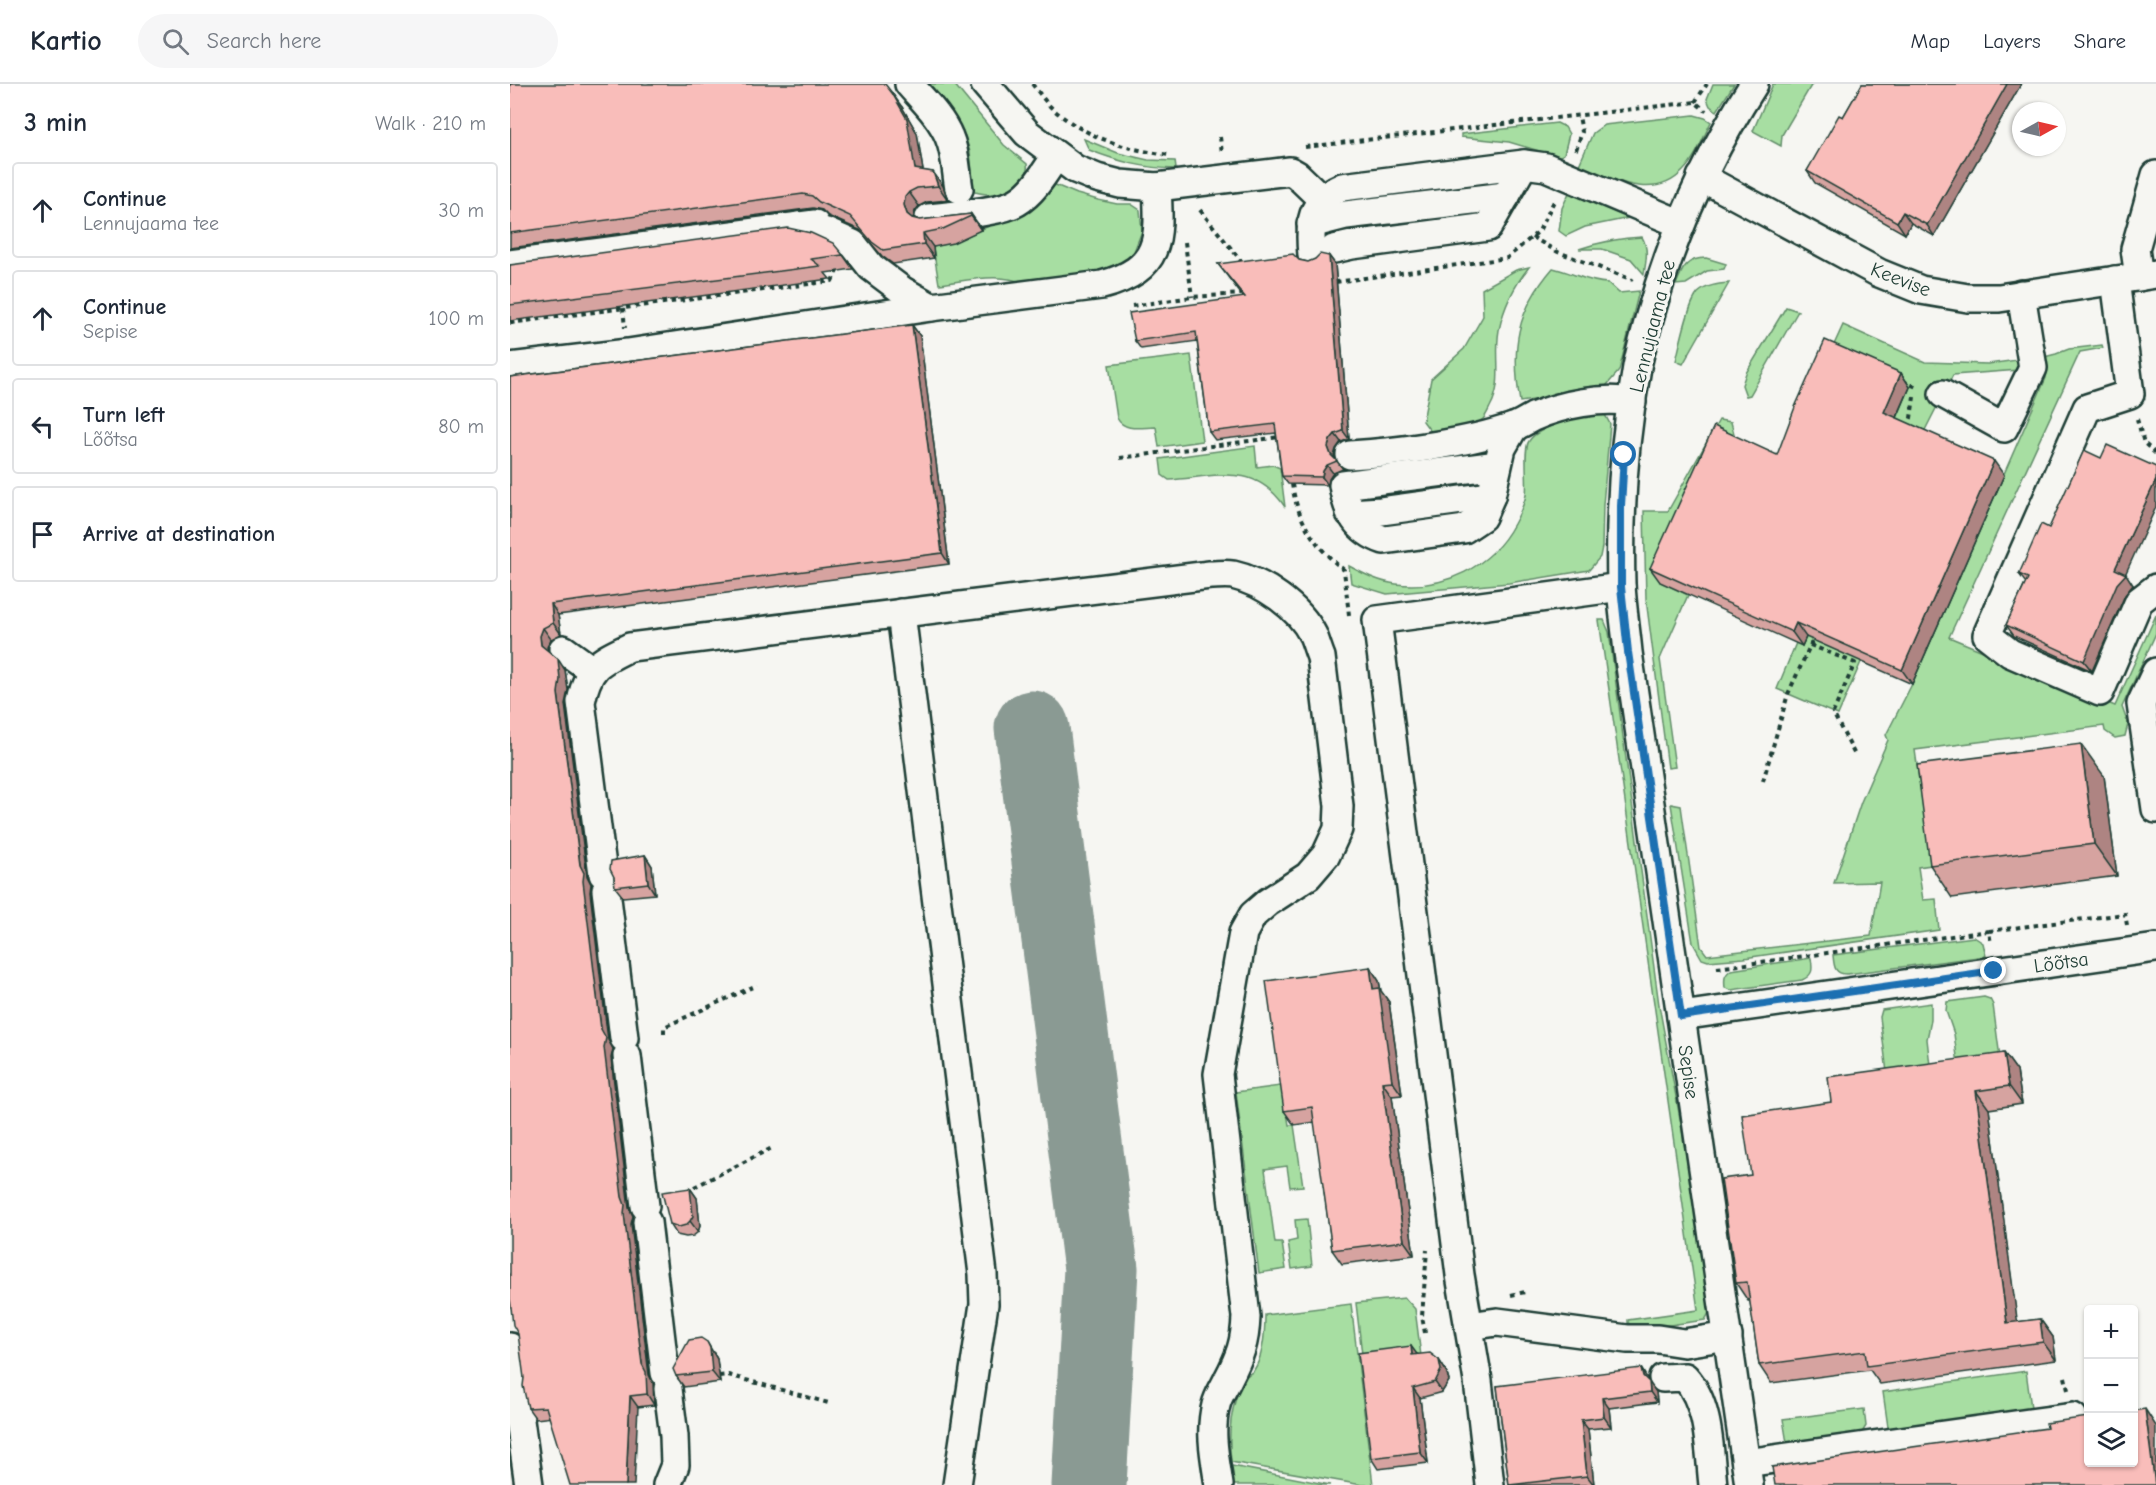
<!DOCTYPE html>
<meta charset="utf-8">
<style>
:root{--surface:#fff;--page:#f6f6f7;--text:#1f2937;--muted:#747a83;--line:#e0e1e3}
body{margin:0;font-family:"Comic Neue",sans-serif;background:var(--page);color:var(--text)}
.controls{position:absolute;right:18px;bottom:18px;display:grid;overflow:hidden;border-radius:6px;box-shadow:0 2px 4px #0004}
.controls button{width:54px;height:54px;display:grid;place-items:center;padding:0;border:0;border-bottom:2px solid var(--line);background:var(--surface);color:var(--text);font:30px sans-serif}
.compass{position:absolute;left:1502px;top:18px;width:54px;height:54px;border-radius:50%;background:var(--surface);box-shadow:0 2px 4px #0004;rotate:82deg}
.stop{position:absolute;width:18px;height:18px;margin:-14px;border:4px solid #1f6fb2;border-radius:50%;background:#fff}
.stop.end{background:#1f6fb2;border-color:#fff;box-shadow:0 2px 6px #0008}
.list{margin:0;padding:0;list-style:none}
h2{display:flex;justify-content:space-between;align-items:center;height:78px;margin:0;padding:0 24px;font-size:26px}
h2 small{font-size:20px;font-weight:400;color:var(--muted)}
.list li{display:grid;grid-template-columns:39px 1fr auto;gap:18px;align-items:center;box-sizing:border-box;height:96px;margin:0 12px 12px;padding:0 12px;border:2px solid var(--line);border-radius:6px}
.list b{display:block;font-size:22px;white-space:nowrap}
.list p{margin:0;font-size:20px;white-space:nowrap;color:var(--muted)}
.list em{font-size:20px;font-style:normal;color:var(--muted)}
.icon{flex:none;width:33px;height:33px;fill:none;stroke:currentColor;stroke-width:2;stroke-linecap:round;stroke-linejoin:round}
.map{position:relative;flex:none;width:1646px;height:1401px;overflow:hidden}
header{display:flex;align-items:center;gap:36px;box-sizing:border-box;height:84px;padding:0 30px;background:var(--surface);border-bottom:2px solid var(--line)}
header strong{font-size:28px}
nav{display:flex;gap:33px;margin-inline-start:auto;font-size:21px}
.search{width:420px;height:54px;background:var(--page);display:flex;align-items:center;gap:15px;box-sizing:border-box;padding:0 21px;border-radius:33px;color:var(--muted);font-size:22px}
main{display:flex}
aside{flex:1;background:var(--surface)}
.map>svg:first-child{display:block}
.green{fill:#a7dea2;stroke:#638e6b;stroke-width:1.5}
.lines{fill:none;stroke-linecap:round;stroke-linejoin:round}
.taxiway{stroke:#8a9a93;stroke-width:75}
.minor-casing{stroke:#1f3d34;stroke-width:32}
.path{stroke:#1f3d34;stroke-width:4;stroke-dasharray:4.5 4.5;stroke-linecap:butt}
.minor{stroke:#f6f6f2;stroke-width:27}
.wall{fill:#d6a3a0;stroke:#1f3d34;stroke-width:1.5}
.shaded-wall{fill:#ae8482;stroke:#1f3d34;stroke-width:1.5}
.building{fill:#f9bdba;stroke:#1f3d34;stroke-width:1.5}
.route{stroke:#1f6fb2;stroke-width:8}
.labels{text-anchor:middle;stroke-width:6;stroke-linejoin:round;paint-order:stroke}
.street-label{font-size:20px;fill:#1f3d34;stroke:#f6f6f2}
</style>
<header>
<strong>Kartio</strong>
<div class="search"><svg class="icon" aria-label="search" viewBox="0 0 24 24"><circle cx="10" cy="10" r="6"/><path d="M15 15l6 6"/></svg>Search here</div>
<nav><a>Map</a><a>Layers</a><a>Share</a></nav>
</header>
<main>
<aside>
<h2>3 min<small>Walk · 210 m</small></h2>
<ul class="list">
<li><svg class="icon" aria-label="ahead" viewBox="0 0 24 24"><path d="M12 20V5M6 11l6-6 6 6"/></svg><div><b>Continue</b><p>Lennujaama tee</p></div><em>30 m</em></li>
<li><svg class="icon" aria-label="ahead" viewBox="0 0 24 24"><path d="M12 20V5M6 11l6-6 6 6"/></svg><div><b>Continue</b><p>Sepise</p></div><em>100 m</em></li>
<li><svg class="icon" aria-label="left" viewBox="0 0 24 24"><path d="M17 20v-9H6M10 6l-5 5 5 5"/></svg><div><b>Turn left</b><p>Lõõtsa</p></div><em>80 m</em></li>
<li><svg class="icon" aria-label="arrive" viewBox="0 0 24 24"><path d="M6 21V4h12l-3 4 3 4H6"/></svg><div><b>Arrive at destination</b></div></li>
</ul>
</aside>
<div class="map">
<svg width="1646" height="1401" viewBox="0 0 1646 1401">
<rect width="100%" height="100%" fill="#f6f6f2"/>
<filter id="ink" filterUnits="userSpaceOnUse"><feTurbulence type="fractalNoise" baseFrequency=".0167" numOctaves="2"/><feDisplacementMap in="SourceGraphic" scale="12" xChannelSelector="R" yChannelSelector="G"/><feConvolveMatrix kernelMatrix="1 2 1 2 8 2 1 2 1" color-interpolation-filters="sRGB"/></filter>
<g filter="url(#ink)">
<!-- green -->
<g class="green">
<path d="M408,0H444L494,61L517,80C520,97 498,108 484,110C478,111 471,109 464,108L460,68L455,52L413,2Z"/>
<path d="M1203,0H1224L1207,27L1200,22L1197,15Z"/>
<path d="M1263,0H1302L1272,51L1271,62L1243,47Z"/>
<path d="M1184,31L1195,34L1201,38C1193,54 1186,74 1173,87C1143,119 1101,94 1069,81L1083,49L1094,41Z"/>
<path d="M1047,39L1055,43L1059,50L1054,70L1049,73L999,58L951,53V50Z"/>
<path d="M574,55L608,69L638,76L665,77L666,85C633,84 610,78 579,66Z"/>
<path d="M543,100L567,110L588,116L607,120H621L630,126L632,147L623,170L604,189L523,203C493,187 461,196 429,200L423,163C446,159 458,151 479,142C492,137 507,137 519,128C530,120 535,110 543,100Z"/>
<path d="M1059,109L1119,134L1075,143L1056,152L1049,147L1052,124Z"/>
<path d="M1132,153C1139,165 1136,177 1134,190L1121,175L1092,165H1069C1090,158 1109,154 1132,153Z"/>
<path d="M1196,174L1216,180L1214,185L1197,187L1176,200L1166,201C1172,184 1177,174 1196,174Z"/>
<path d="M1019,183C1004,202 994,222 989,246C984,273 994,298 980,323C978,327 976,332 973,335C961,343 938,349 924,352L913,337L921,295L954,265L973,232L972,205L1006,186Z"/>
<path d="M1043,184C1064,189 1077,198 1098,199L1109,209L1129,207L1109,287L1096,302L1083,307L1010,318C1001,264 1006,227 1043,184Z"/>
<path d="M1219,199L1173,280L1166,277C1170,261 1178,220 1188,209C1197,201 1208,200 1219,199Z"/>
<path d="M1276,223L1288,227L1240,311L1236,312L1232,301L1236,289Z"/>
<path d="M1333,241L1415,278L1478,280L1507,276L1509,286L1443,291L1411,354L1351,578L1328,631L1267,605L1286,559L1292,561L1354,422L1322,265Z"/>
<path d="M1592,261L1593,264L1570,268L1439,553L1605,622L1646,531V549L1612,623L1618,640L1615,652L1605,654L1595,647L1594,642L1405,666L1421,781L1408,783L1413,816L1426,815L1429,846L1234,874L1198,877L1192,875L1183,859L1161,720L1171,722L1191,863L1197,871L1361,852L1370,798L1324,799L1351,718L1378,656L1376,651L1402,600L1536,294L1534,273L1546,270L1559,265Z"/>
<path d="M681,271L692,357L649,363L646,343C632,343 614,348 607,334L599,281Z"/>
<path d="M1085,329L1095,331L1100,340L1093,421L1092,463L1090,473L1079,486L999,499L877,510L841,499L839,482C854,490 869,498 886,500C934,506 981,483 1004,440C1009,431 1014,421 1016,411C1018,397 1013,365 1019,357C1029,342 1068,333 1085,329Z"/>
<path d="M1209,336L1221,338L1227,362L1150,498L1178,511L1150,575L1165,683L1158,684L1136,515L1134,427H1158Z"/>
<path d="M745,362L747,383L763,381L770,384L775,423C744,377 705,393 659,396L652,391L650,375Z"/>
<path d="M1089,536H1094L1099,548L1149,921L1172,1045L1200,1227L1195,1236L1131,1245L1118,1239V1236L1188,1226Z"/>
<path d="M1464,853L1473,859L1476,872L1337,890C1324,890 1324,882 1323,871Z"/>
<path d="M1301,874C1303,886 1303,891 1292,896L1221,906L1215,904C1214,895 1214,891 1221,886Z"/>
<path d="M1474,913L1480,915L1483,921L1492,989L1450,995L1444,950L1436,927L1437,918Z"/>
<path d="M1421,919V936L1417,955L1422,999L1379,1004L1370,933L1372,926Z"/>
<path d="M778,1001L776,1023L779,1041H784L793,1102L780,1103L777,1082L755,1085L765,1159H772L776,1185L749,1189L726,1008Z"/>
<path d="M797,1135L802,1182L782,1185L778,1158L787,1156L785,1136Z"/>
<path d="M895,1214L905,1225L911,1272L853,1279L846,1219Z"/>
<path d="M841,1220L863,1401H852L721,1378C718,1349 720,1322 734,1295C736,1291 741,1290 744,1286C754,1271 755,1248 755,1231Z"/>
<path d="M1516,1287L1522,1331L1379,1350L1373,1308Z"/>
<path d="M1354,1325L1356,1342L1348,1355L1278,1365L1273,1335Z"/>
<path d="M722,1382L820,1401H724Z"/>
</g>
<g class="lines">
<!-- taxiway -->
<path class="taxiway" d="M522,644L591,1185L579,1401"/>
<!-- minor casing -->
<g class="minor-casing">
<g id="minor">
<path d="M399,0C413,16 431,33 439,53C446,69 446,88 449,105"/>
<path d="M475,0L517,49L565,85L587,94L610,100L647,103L780,87L787,91L812,115"/>
<path d="M1191,93L1369,189L1411,206L1458,214H1489L1646,190"/>
<path d="M419,134C441,131 489,129 507,118C524,108 535,88 546,72"/>
<path d="M801,140L836,131L996,112"/>
<path d="M288,142L316,148L343,160L361,183L393,207L421,223L592,201C651,185 650,156 647,103"/>
<path d="M824,165L842,161L978,143L1014,80"/>
<path d="M802,171C799,140 800,117 832,103L1014,80L1036,83L1171,140"/>
<path d="M0,180L305,140"/>
<path d="M1629,193L1625,165L1646,91"/>
<path d="M1605,196L1620,310L1577,324L1477,551L1500,569L1590,608L1629,517L1646,504"/>
<path d="M0,283L118,269L421,223"/>
<path d="M1433,310L1494,344L1523,284L1511,210"/>
<path d="M840,371C890,368 957,359 1003,343C1010,341 1017,336 1023,333C1053,320 1091,313 1122,318"/>
<path d="M988,381L833,401C837,428 847,447 874,456L954,445L972,433L981,412L992,364L1004,343"/>
<path d="M840,429L871,427L981,412"/>
<path d="M391,529L473,1190L474,1220L447,1401"/>
<path d="M53,565L82,586"/>
<path d="M1646,588L1631,620L1646,725"/>
<path d="M93,790L71,618C78,582 89,578 120,563L700,491C707,491 716,490 723,491C753,498 789,523 803,551C806,558 808,566 811,573L829,722L828,745L816,771L798,792L758,818L743,831L733,849L708,990L736,1233C735,1259 730,1272 718,1295C714,1304 708,1312 706,1321C699,1348 705,1374 709,1401"/>
<path d="M96,806L114,954"/>
<path d="M1171,932L1646,864"/>
<path d="M117,972L135,1122"/>
<path d="M137,1138L155,1289"/>
<path d="M959,1242L987,1238L1117,1255H1148L1174,1259L1218,1252"/>
<path d="M0,1263L6,1307"/>
<path d="M1153,1294L1175,1293C1200,1321 1199,1365 1203,1401"/>
<path d="M8,1322L19,1401"/>
<path d="M1236,1379L1563,1333"/>
<path d="M157,1401L165,1381L164,1352L158,1305"/>
<path d="M980,1401L968,1297L950,1191L867,536L1111,503"/>
<path d="M1239,1401L1118,568C1116,546 1112,523 1111,500C1109,428 1114,355 1127,283C1130,267 1135,251 1139,235C1162,152 1197,73 1244,0"/>
</g>
</g>
<!-- path -->
<g class="path">
<path d="M522,0C529,8 535,18 543,25C576,54 618,66 660,71"/>
<path d="M1185,18L1197,0"/>
<path d="M710,53L712,69"/>
<path d="M795,63L1185,18L1196,27"/>
<path d="M1066,66L1072,48L1069,32"/>
<path d="M690,126L733,179"/>
<path d="M1022,153L1048,168L1123,196"/>
<path d="M675,158L682,213"/>
<path d="M826,198L997,174L1029,147L1044,117"/>
<path d="M622,222L682,213L731,210"/>
<path d="M113,224L115,244"/>
<path d="M0,239L322,197L328,185"/>
<path d="M1393,297L1409,304"/>
<path d="M1627,335L1634,359L1646,370"/>
<path d="M1397,343L1401,334L1404,313"/>
<path d="M610,374L770,353"/>
<path d="M782,400C787,436 806,464 834,486L839,531"/>
<path d="M1300,561L1345,579L1323,629L1345,671"/>
<path d="M1253,697L1278,610L1304,553"/>
<path d="M1479,847L1615,830L1617,841"/>
<path d="M1207,884L1479,847L1481,860"/>
<path d="M154,949V943L247,901"/>
<path d="M176,1107L264,1063"/>
<path d="M1001,1211L1015,1208"/>
<path d="M915,1249L912,1232L917,1166"/>
<path d="M209,1292L218,1291L322,1320"/>
<path d="M1555,1293L1558,1306"/>
</g>
<!-- minor -->
<use href="#minor" class="minor"/>
</g>
<!-- wall -->
<g class="wall">
<path d="M0,0L392,23L407,49L413,87L423,88L433,102L438,116L417,118L409,122L405,127L404,134L410,136L461,130L471,146L443,159L423,163L424,174L383,180L372,172L350,146L318,132L312,126L303,124L0,164Z"/>
<path d="M1352,0H1511L1424,152L1401,139L1395,150L1305,99L1297,87L1333,33Z"/>
<path d="M333,171L343,185L315,189L320,195L0,237V181Z"/>
<path d="M819,172L825,180L839,355L831,358L826,365L824,372L825,375L833,385L823,389L819,395L818,401L778,400L772,392L766,349L705,356L699,348L687,257L631,265L625,257L734,214L708,180L789,176L798,178Z"/>
<path d="M402,241L410,252L439,480L48,531L51,550L41,555L37,563L38,567L55,586L58,606L55,620L77,792L81,800L80,808L98,956L103,965L101,974L119,1124L123,1132L121,1140L139,1291L143,1299L144,1321L26,1335L18,1324L14,1294L0,293Z"/>
<path d="M1391,289L1400,303L1387,334L1494,391L1402,600L1296,553L1292,562L1150,498L1140,484L1267,371Z"/>
<path d="M1509,490H1615L1623,501L1615,511L1582,587L1504,552L1496,541L1516,499Z"/>
<path d="M1594,692L1607,792L1442,814L1420,781Z"/>
<path d="M135,771L142,782L145,810L113,813L105,803L104,793Z"/>
<path d="M860,883L869,897L871,907L879,918L892,1011L882,1012L904,1171L832,1180L822,1166L805,1038L784,1041L774,1027Z"/>
<path d="M1494,969L1507,987L1512,1020L1479,1025L1507,1238L1530,1235L1543,1253L1546,1276L1370,1300L1360,1286L1261,1299L1249,1281L1240,1217H1238L1226,1199L1241,1091L1321,1018Z"/>
<path d="M180,1104L187,1114L190,1142L188,1148L183,1152L176,1153L167,1151L160,1140Z"/>
<path d="M204,1269L207,1275L210,1298L174,1303L166,1292Z"/>
<path d="M907,1270L929,1276L936,1287L939,1297L932,1308L910,1314L918,1379L868,1385L861,1374Z"/>
<path d="M1137,1294L1138,1298L1146,1308L1147,1318L1099,1324L1101,1343L1078,1345L1084,1401H999L987,1302Z"/>
</g>
<!-- shaded-wall -->
<g class="shaded-wall">
<path d="M1497,0H1511L1424,152L1417,141Z"/>
<path d="M382,9L392,23L407,49L415,99L405,85Z"/>
<path d="M423,88L433,102L438,116L428,102Z"/>
<path d="M399,108L409,122L405,127L403,135L397,130L394,121L395,113Z"/>
<path d="M1393,128L1401,139L1395,150L1387,138Z"/>
<path d="M461,130L471,144V146L461,132Z"/>
<path d="M413,149L423,163L424,174L414,160Z"/>
<path d="M819,172L825,180L839,355L833,347Z"/>
<path d="M402,241L410,252L439,480L432,469Z"/>
<path d="M1391,289L1400,303L1383,342L1374,328Z"/>
<path d="M825,350L831,358L826,365L824,372L826,377L821,371L818,363L820,356Z"/>
<path d="M1484,377L1494,391L1402,600L1392,586Z"/>
<path d="M817,381L823,389L819,395L818,401L812,393L813,387Z"/>
<path d="M1646,396V423L1615,491L1616,490L1623,501L1615,511L1582,587L1574,577L1605,485Z"/>
<path d="M41,520L48,531L51,550L43,539Z"/>
<path d="M1286,539L1296,553L1292,562L1282,548Z"/>
<path d="M33,544L41,555L37,563L39,572L31,561L30,552Z"/>
<path d="M48,575L55,586L58,606L55,620L77,792L81,800L80,808L98,956L103,965L101,974L119,1124L123,1132L121,1140L139,1291L143,1299L144,1321L137,1310L132,1280L91,945L48,609Z"/>
<path d="M1571,660L1594,692L1607,792L1584,760Z"/>
<path d="M135,771L142,782L145,810L138,799Z"/>
<path d="M860,883L869,897L871,907L879,918L892,1011L882,997L863,905Z"/>
<path d="M1494,969L1507,987L1512,1020L1499,1002Z"/>
<path d="M872,998L882,1012L904,1171L894,1157Z"/>
<path d="M1466,1007L1479,1025L1510,1257L1497,1239Z"/>
<path d="M180,1104L187,1114L190,1142L188,1148L180,1137Z"/>
<path d="M1530,1235L1543,1253L1546,1276L1533,1258Z"/>
<path d="M197,1258L207,1275L210,1298L202,1288Z"/>
<path d="M901,1262L909,1273L902,1271Z"/>
<path d="M929,1276L936,1287L939,1297L932,1308L925,1298Z"/>
<path d="M1131,1284L1137,1294L1139,1302L1133,1292Z"/>
<path d="M1139,1298L1146,1308L1147,1318L1140,1308Z"/>
<path d="M903,1304L910,1314L918,1379L910,1368Z"/>
<path d="M120,1312L128,1323L124,1401H116Z"/>
<path d="M1092,1314L1099,1324L1101,1343L1094,1333Z"/>
<path d="M1635,1325L1646,1342V1401H1645Z"/>
<path d="M1071,1336L1078,1345L1084,1401L1077,1392Z"/>
</g>
<!-- building -->
<g class="building">
<path d="M0,0H375L382,9L397,35L405,85L423,88L428,102L407,104L399,108L395,113L394,121L397,130L402,134L410,136L461,130V132L433,145L413,149L414,160L373,166L362,158L340,132L309,118L302,112L293,110L0,149Z"/>
<path d="M1352,0H1497L1417,141L1393,128L1387,138L1297,87L1329,31L1333,33Z"/>
<path d="M278,144L301,149L323,159L333,171L301,175L310,182L0,221V181Z"/>
<path d="M783,170L789,176L798,178L805,175L810,170L819,172L833,347L825,350L820,356L818,363L821,371L827,377L817,381L813,387L812,393L772,392L765,340L699,348L686,248L625,257L619,229L735,213L708,180Z"/>
<path d="M402,241L432,469L41,520L43,539L33,544L30,552L31,561L48,575L50,595L48,609L70,781L74,789L73,797L91,945L96,954L94,963L112,1113L115,1121L114,1129L132,1280L136,1288L137,1310L120,1312L116,1401H60L36,1323L18,1324L13,1302L14,1294L8,1250L3,1241L0,1214V293Z"/>
<path d="M1315,256L1391,289L1374,328L1484,377L1392,586L1286,539L1282,548L1140,484L1204,342L1267,371L1285,323Z"/>
<path d="M1597,361L1646,383V396L1605,485L1616,490L1607,500L1574,577L1496,541L1518,494L1509,490L1531,440L1539,444L1574,366L1591,374Z"/>
<path d="M1571,660L1584,760L1420,781L1407,681Z"/>
<path d="M135,771L138,799L105,803L104,793L100,785L101,777Z"/>
<path d="M860,883L863,905L869,904L882,997L872,998L894,1157L822,1166L802,1023L774,1027L756,897Z"/>
<path d="M1494,969L1499,1002L1466,1007L1497,1239L1530,1235L1533,1258L1357,1282L1355,1267L1249,1281L1237,1198L1226,1199L1211,1095L1241,1091L1232,1031L1321,1018L1318,993Z"/>
<path d="M180,1104L183,1132L180,1137L176,1141L169,1143L160,1140L152,1108Z"/>
<path d="M191,1254L197,1258L200,1264L202,1288L166,1292L163,1285L179,1256Z"/>
<path d="M901,1262L902,1271L920,1269L929,1276L931,1286L925,1298L903,1304L910,1368L861,1374L848,1269Z"/>
<path d="M1131,1284L1133,1292L1139,1298L1140,1308L1092,1314L1094,1333L1071,1336L1077,1392L999,1401L987,1302Z"/>
<path d="M1635,1325L1645,1401H1265L1262,1383L1537,1344L1536,1339L1578,1333V1378H1623V1327Z"/>
</g>
</g>
<g class="lines" filter="url(#ink)">
<!-- route -->
<path class="route" d="M1114,371L1111,422V503L1118,568L1171,932L1484,887"/>
</g>
<g class="labels">
<!-- street labels -->
<g class="street-label">
<text transform="translate(1391 195) rotate(21)" y="7">Keevise</text>
<text transform="translate(1142 242) rotate(-76)" y="7">Lennujaama tee</text>
<text transform="translate(1551 878) rotate(-8)" y="7">Lõõtsa</text>
<text transform="translate(1179 988) rotate(82)" y="7">Sepise</text>
</g>
</g>
</svg>
<div class="controls">
<button>+</button>
<button>−</button>
<button><svg class="icon" aria-label="layers" viewBox="0 0 24 24"><path d="M12 4l9 5-9 5-9-5zM3 14l9 5 9-5"/></svg></button>
</div>
<svg class="compass" viewBox="-18 -18 36 36"><path d="M0-13l5 13h-10z" fill="#e53935"/><path d="M0 13l5-13h-10z" fill="#747a83"/></svg>
<div class="stop" style="left:1114px;top:371px"></div>
<div class="stop end" style="left:1484px;top:887px"></div>
</div>
</main>
